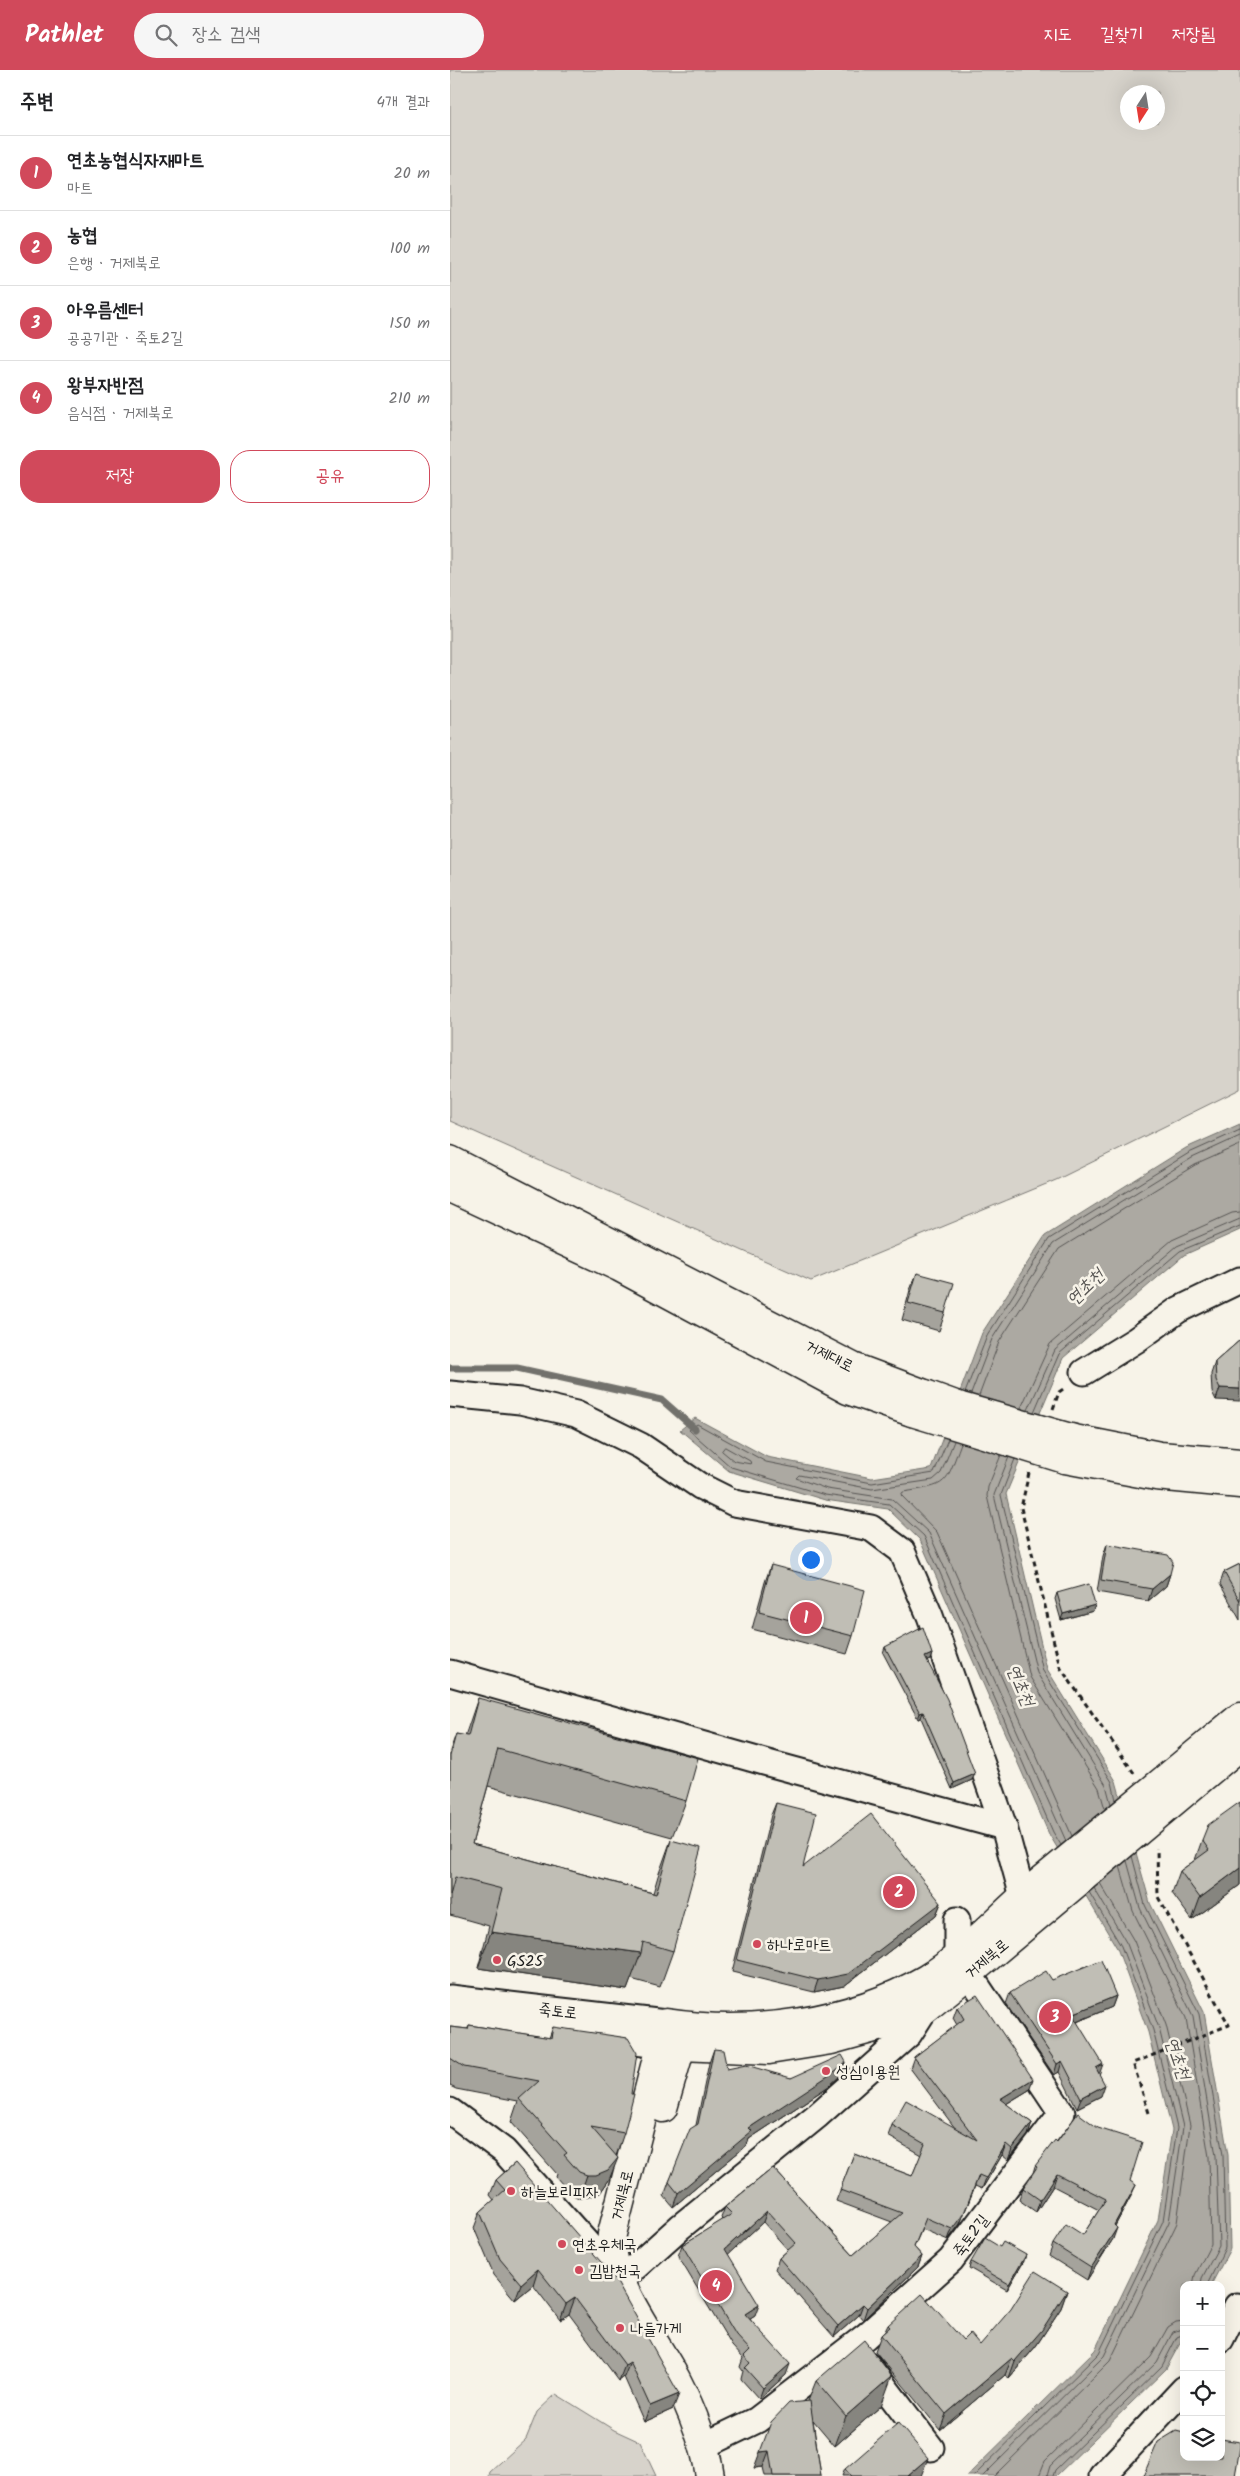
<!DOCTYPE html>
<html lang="ko">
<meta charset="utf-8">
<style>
:root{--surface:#fff;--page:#f6f6f6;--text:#202124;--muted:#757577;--line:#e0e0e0;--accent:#d1495b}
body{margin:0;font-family:Kalam,"Poor Story",sans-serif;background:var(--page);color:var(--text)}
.controls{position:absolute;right:15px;bottom:15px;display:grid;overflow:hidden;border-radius:10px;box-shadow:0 5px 20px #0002}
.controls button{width:45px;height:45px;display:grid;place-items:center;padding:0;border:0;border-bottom:1px solid var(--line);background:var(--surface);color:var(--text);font:25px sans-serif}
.compass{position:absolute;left:670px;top:15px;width:45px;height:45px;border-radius:50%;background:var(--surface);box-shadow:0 5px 20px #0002;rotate:192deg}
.you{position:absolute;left:360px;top:1489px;width:18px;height:18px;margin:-12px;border:4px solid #fff;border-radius:50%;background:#1a73e8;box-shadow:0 0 0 8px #1a73e833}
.badge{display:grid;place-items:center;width:32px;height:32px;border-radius:50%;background:var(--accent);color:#fff;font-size:16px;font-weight:700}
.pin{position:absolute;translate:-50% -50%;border:2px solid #fff;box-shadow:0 1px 5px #0006}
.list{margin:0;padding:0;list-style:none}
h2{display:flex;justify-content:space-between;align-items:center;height:65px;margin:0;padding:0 20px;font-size:21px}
h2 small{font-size:16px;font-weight:400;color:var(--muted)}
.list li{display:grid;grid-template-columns:32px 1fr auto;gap:15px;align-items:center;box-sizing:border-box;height:75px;padding:0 20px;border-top:1px solid var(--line)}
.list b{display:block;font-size:19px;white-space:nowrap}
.list p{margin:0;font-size:16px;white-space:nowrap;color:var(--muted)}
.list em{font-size:16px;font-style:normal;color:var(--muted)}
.actions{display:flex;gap:10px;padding:15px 20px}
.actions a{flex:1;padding:11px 0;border:1px solid var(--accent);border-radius:20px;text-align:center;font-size:18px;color:var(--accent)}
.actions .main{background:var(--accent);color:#fff}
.icon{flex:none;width:28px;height:28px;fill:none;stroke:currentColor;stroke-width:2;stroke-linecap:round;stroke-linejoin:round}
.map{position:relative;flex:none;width:790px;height:2406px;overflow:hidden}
header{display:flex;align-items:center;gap:30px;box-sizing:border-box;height:70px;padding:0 25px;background:var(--accent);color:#fff}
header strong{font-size:24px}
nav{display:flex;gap:28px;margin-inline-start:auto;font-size:18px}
.search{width:350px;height:45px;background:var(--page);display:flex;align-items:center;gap:12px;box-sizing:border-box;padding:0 18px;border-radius:28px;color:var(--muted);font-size:19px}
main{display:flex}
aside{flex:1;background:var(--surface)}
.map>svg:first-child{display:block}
.green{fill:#d7d3cb;stroke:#7a7874;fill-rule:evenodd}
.water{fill:#aca9a2;stroke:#72716c}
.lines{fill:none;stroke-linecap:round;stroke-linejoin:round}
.shore{stroke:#565452;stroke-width:1}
.stream{stroke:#72716c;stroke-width:7}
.minor-casing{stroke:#1c1c1c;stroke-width:29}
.major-casing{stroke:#1c1c1c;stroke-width:31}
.path{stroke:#1c1c1c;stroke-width:3;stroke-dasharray:5 4;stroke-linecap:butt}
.minor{stroke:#f7f3e8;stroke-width:25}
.major{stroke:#f7f3e8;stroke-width:28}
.major-bridge-casing{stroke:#1c1c1c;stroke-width:31;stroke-linecap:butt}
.major-bridge{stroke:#f7f3e8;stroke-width:28}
.wall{fill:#a5a39c;stroke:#1c1c1c}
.shaded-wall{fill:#86857f;stroke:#1c1c1c}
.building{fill:#c0beb5;stroke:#1c1c1c}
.poi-dot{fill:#d1495b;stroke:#f7f3e8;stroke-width:2}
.labels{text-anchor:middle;stroke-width:5;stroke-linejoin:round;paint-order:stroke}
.street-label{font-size:16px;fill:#1c1c1c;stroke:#f7f3e8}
.poi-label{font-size:16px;fill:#1c1c1c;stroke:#f7f3e8;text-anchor:start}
.water-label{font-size:18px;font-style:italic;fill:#565452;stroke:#f7f3e8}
</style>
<header>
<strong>Pathlet</strong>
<div class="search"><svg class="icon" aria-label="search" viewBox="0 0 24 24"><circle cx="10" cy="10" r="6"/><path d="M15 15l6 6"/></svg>장소 검색</div>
<nav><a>지도</a><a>길찾기</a><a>저장됨</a></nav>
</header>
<main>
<aside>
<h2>주변<small>4개 결과</small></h2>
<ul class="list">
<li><span class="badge">1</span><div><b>연초농협식자재마트</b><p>마트</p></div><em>20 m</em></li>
<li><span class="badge">2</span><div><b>농협</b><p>은행 · 거제북로</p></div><em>100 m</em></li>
<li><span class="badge">3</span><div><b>아우름센터</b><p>공공기관 · 죽토2길</p></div><em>150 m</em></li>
<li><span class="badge">4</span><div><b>왕부자반점</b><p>음식점 · 거제북로</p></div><em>210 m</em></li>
</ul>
<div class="actions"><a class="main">저장</a><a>공유</a></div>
</aside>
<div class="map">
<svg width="790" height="2406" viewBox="0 0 790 2406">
<rect width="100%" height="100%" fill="#f7f3e8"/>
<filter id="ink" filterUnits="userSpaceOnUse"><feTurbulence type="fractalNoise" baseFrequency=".02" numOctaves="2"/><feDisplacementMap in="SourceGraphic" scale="10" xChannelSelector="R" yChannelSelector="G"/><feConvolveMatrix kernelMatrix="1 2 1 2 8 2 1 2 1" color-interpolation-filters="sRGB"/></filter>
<g filter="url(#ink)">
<!-- green -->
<g class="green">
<path d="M0,0H790V1019L606,1110L361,1211L0,1051ZM678,22H708V52H678Z"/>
<path d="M106,2324L164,2360L190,2372L206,2406H39L40,2402L76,2369L87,2342Z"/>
</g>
<!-- water -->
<path class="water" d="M790,1054V1160L734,1185L613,1288L556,1424L597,1599L666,1711L700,1833L754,1942L778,2085L780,2179L761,2215H734V2266L716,2299L606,2406H517L645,2280L708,2150L722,2060L698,1962L667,1878L599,1764L470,1470L438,1439L375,1430L279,1401L230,1360L245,1348L317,1387L422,1408L481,1399L532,1263L595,1166L736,1078Z"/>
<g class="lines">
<!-- shore -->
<g class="shore">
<path d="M515,1323L537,1266L599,1169L739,1083L790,1060"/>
<path d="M521,1324L542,1269L603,1174L742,1088L790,1066"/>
<path d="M529,1326L549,1272L609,1179L745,1095L790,1075"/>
<path d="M571,1338L600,1274L722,1170L782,1143L790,1142"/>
<path d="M578,1340L605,1280L727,1176L790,1149"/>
<path d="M584,1342L609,1284L730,1181L790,1156"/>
<path d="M498,1369L484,1403L422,1413L316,1392L247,1354L239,1360L281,1397L375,1425L439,1434L474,1466L603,1762L611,1775"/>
<path d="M504,1371L491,1403L483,1410L422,1419L349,1405L346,1408L377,1419L442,1429L479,1463L616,1771"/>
<path d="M511,1373C495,1416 499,1415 453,1422L451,1425L487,1462L622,1766"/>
<path d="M275,1377L300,1391L301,1394L284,1391L272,1381Z"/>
<path d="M551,1385L538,1417L537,1426L580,1607L649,1718L655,1739"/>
<path d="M559,1387L544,1425L587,1603L656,1715L661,1734"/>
<path d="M565,1389L551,1425L593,1601L662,1712L666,1730"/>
<path d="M682,1786L695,1835L749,1944L773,2085L775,2178L757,2215"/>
<path d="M677,1791L690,1838L743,1946L766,2086L769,2176L752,2208L751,2215"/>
<path d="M670,1796L683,1841L736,1948L759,2087L761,2174L745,2205L743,2215"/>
<path d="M524,2406L649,2283L713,2151L727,2058L703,1960L671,1876L639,1822"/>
<path d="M533,2406L654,2286L719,2152L733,2057L709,1958L677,1874L644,1818"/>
<path d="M544,2406L660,2291L727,2153L740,2055L716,1955L684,1871L650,1813"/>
<path d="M589,2406L595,2391L701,2287L718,2257L726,2252L734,2251"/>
<path d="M597,2406L600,2396L707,2292L723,2262L734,2258"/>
<path d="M603,2406L605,2400L712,2296L727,2267L734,2264"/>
</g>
<!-- stream -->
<path class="stream" d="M0,1298H67L212,1330L245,1359"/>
<!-- minor casing -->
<g class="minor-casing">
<g id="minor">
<path d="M634,1302L686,1270L728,1240L790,1210"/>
<path d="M0,1324L70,1331L126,1344L191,1376L250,1416L284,1433L421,1458L452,1481L480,1546L554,1757L573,1827L575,1845"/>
<path d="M0,1603L314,1692L554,1757"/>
<path d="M0,1928L216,1953"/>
<path d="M0,1950L210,1975"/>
<path d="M0,2041L54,2081L167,2207L182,2200L230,2157L368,2045L459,1964L475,1939"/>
<path d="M771,2269L787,2236"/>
<path d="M417,2294L481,2378"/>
<path d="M253,2376L307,2350L416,2266L501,2190L612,2043L507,1886V1850"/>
<path d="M652,2406L734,2319"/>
</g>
</g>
<!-- major casing -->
<g class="major-casing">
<g id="major">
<path d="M0,1090L403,1297L475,1324"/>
<path d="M0,1118L169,1197L398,1320L462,1342"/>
<path d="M624,1369L710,1386L790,1393"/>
<path d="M615,1389L706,1406L790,1414"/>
<path d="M210,1975L319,1980L381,1970L457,1949L475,1939L510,1911L790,1676"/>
<path d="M213,2038L236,1959"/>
<path d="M260,2406C255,2373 241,2338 226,2309C204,2267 157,2211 162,2164L216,1953C302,1966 400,1953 476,1909C519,1883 553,1842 591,1811C658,1756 724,1702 790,1647"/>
</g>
</g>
<!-- path -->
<g class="path">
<path d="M603,1339L609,1322L616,1317"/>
<path d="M579,1403L571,1438L610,1597L684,1703"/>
<path d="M699,2043L683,1993L779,1955L708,1827L707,1778"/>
</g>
<!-- minor -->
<use href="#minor" class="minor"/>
<!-- major -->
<use href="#major" class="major"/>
<!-- major-bridge casing -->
<g class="major-bridge-casing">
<g id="major-bridge">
<path d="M475,1324L511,1337L624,1369"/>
<path d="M462,1342L615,1389"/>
</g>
</g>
<!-- major-bridge -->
<use href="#major-bridge" class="major-bridge"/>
</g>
<!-- wall -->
<g class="wall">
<path d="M467,1203L495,1243L489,1261L452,1250L460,1220Z"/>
<path d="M790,1270L766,1330L762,1322L761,1304L765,1292Z"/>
<path d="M657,1474L720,1504L716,1516L698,1531L647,1522L653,1486Z"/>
<path d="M790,1494V1550L770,1514L774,1502Z"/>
<path d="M321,1495L403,1566L397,1584L302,1559L315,1512Z"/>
<path d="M607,1523L645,1535L643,1541L611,1550L605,1529Z"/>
<path d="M435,1577L482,1584L480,1590L477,1591L522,1710L502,1719L471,1648L468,1649L433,1583Z"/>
<path d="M28,1628L236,1731L222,1767L38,1716L22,1774L203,1823L208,1806L221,1770L223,1881L210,1917L181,1909L177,1920L28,1898L39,1856L0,1845V1681L6,1664L15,1666Z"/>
<path d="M790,1732V1815L742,1850L722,1823L730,1801L745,1790L752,1770Z"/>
<path d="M326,1733L353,1797L491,1833L486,1845L394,1916L364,1922L282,1902L321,1745Z"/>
<path d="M602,1910L666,1926L662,1937L627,1952L649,2004L651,2026L627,2038L609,2002L604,2005L556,1934L560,1923Z"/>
<path d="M507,1937L579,2020L556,2034L582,2053L578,2065L558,2090L552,2085L532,2119L525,2116L510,2154L498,2170L472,2159L464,2177L472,2186L468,2197L413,2250L409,2245L384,2267L325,2199L329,2188L338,2180L313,2152L278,2184L305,2246L300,2249L336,2305L309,2329L291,2309L293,2301L290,2297L293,2288L282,2276L228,2186L232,2175L273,2150L271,2148L275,2137L323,2098L403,2185L442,2152L386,2131L404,2084L462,2106L471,2085L438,2066L442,2055L505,2058L460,1998L464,1987L507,1955L503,1948Z"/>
<path d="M19,1955L99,1968L103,1957L174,2063L166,2086L159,2110L150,2123L138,2127L129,2128L121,2124L106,2107L107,2104L61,2052L68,2031L6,2019L0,2016V1957L18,1959Z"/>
<path d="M264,1979L277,1999L341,2008L391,2005L379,2016L299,2069L297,2075L223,2137L214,2126L219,2112L246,2055L259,1993Z"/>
<path d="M65,2093L223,2339L194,2352L174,2307L169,2311L119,2244L110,2250L83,2215L65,2230L44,2205L24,2158L30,2142L44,2130L40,2125L46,2110Z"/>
<path d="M585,2096L680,2111L681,2126L665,2156L663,2169L637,2210L599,2186L603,2174L633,2165L649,2140L603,2116L586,2142L569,2130L573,2118L583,2103Z"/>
<path d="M574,2191L557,2220L519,2198L521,2192Z"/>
<path d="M617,2221L611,2238L586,2276L559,2308L555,2305L490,2360L425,2281L431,2265L435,2261L438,2255L513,2270L530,2275Z"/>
<path d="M366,2311L431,2336L385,2376L363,2350L371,2406H315L313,2397L304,2398L358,2331Z"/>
<path d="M395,2399L471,2406H392Z"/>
</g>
<!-- shaded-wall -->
<g class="shaded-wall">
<path d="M770,1318L790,1319V1331L766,1330Z"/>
<path d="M720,1504L716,1516L698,1531L702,1519Z"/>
<path d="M645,1535L643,1541L611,1550L613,1544Z"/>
<path d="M482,1584L480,1590L473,1593L475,1587Z"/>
<path d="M473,1642L471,1648L468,1649L470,1643Z"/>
<path d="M525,1704L522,1710L502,1719L504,1713Z"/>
<path d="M790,1798V1815L742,1850L750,1828Z"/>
<path d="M491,1833L486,1845L394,1916L364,1922L368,1910Z"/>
<path d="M41,1862L191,1883L177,1920L28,1898Z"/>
<path d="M666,1926L662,1937L619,1955L622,1944Z"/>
<path d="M612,1991L609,2002L604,2005L607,1994Z"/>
<path d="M396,1992L391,2005L379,2016L299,2069L297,2075L223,2137L228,2123L299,2058Z"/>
<path d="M653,1994L649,2005L646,1998Z"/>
<path d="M583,2009L579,2020L546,2040L550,2029Z"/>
<path d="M655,2015L651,2026L627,2038L631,2028Z"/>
<path d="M582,2053L578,2065L558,2090L562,2079Z"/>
<path d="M556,2074L552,2085L532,2119L536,2108Z"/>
<path d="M168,2088L159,2110L150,2123L138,2127L129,2128L137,2105Z"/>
<path d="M607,2104L603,2116L586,2142L590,2130Z"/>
<path d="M529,2105L510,2154L498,2170L502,2159Z"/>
<path d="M686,2115L681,2126L659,2167L664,2155Z"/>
<path d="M317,2141L313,2152L271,2191L275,2179Z"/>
<path d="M667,2158L663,2169L637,2210L641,2198Z"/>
<path d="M576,2185L574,2191L557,2220L559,2214Z"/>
<path d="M472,2186L468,2197L413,2250L417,2238Z"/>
<path d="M88,2199L83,2215L65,2230L71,2214Z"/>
<path d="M617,2221L611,2238L586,2276L559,2308L565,2291Z"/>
<path d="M125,2228L119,2244L110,2250L116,2234Z"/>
<path d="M413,2234L409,2245L384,2267L388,2256Z"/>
<path d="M309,2235L305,2246L291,2255L295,2244Z"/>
<path d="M562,2288L555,2305L490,2360L496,2344Z"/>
<path d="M180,2292L174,2307L169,2311L175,2295Z"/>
<path d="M340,2294L336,2305L309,2329L313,2318Z"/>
<path d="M442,2306L431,2336L385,2376L396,2346Z"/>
<path d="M229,2324L223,2339L194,2352L200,2336Z"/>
<path d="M319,2381L313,2397L304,2398L310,2382Z"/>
<path d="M478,2388L471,2406H457Z"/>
</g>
<!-- building -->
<g class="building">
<path d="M467,1203L504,1213L495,1243L458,1233Z"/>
<path d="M790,1270V1319L770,1318L766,1310L765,1292Z"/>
<path d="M657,1474L718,1485L723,1492L720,1504L702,1519L651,1510Z"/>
<path d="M790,1494V1531L774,1502Z"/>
<path d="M321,1495L415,1520L403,1566L309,1542Z"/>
<path d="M639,1514L645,1535L613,1544L607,1523Z"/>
<path d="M473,1557L482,1584L475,1587L497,1629L525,1704L504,1713L473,1642L470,1643L435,1577Z"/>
<path d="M28,1628L248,1688L236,1731L48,1679L22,1774L206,1824L221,1770L251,1778L223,1881L193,1872L191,1883L41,1862L52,1819L5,1807L0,1826V1686L6,1664L18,1666Z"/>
<path d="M790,1732V1798L750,1828L730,1801L759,1780L752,1770L758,1755Z"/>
<path d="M326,1733L366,1743L353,1797L421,1744L491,1833L398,1904L368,1910L287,1890Z"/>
<path d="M651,1890L666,1926L622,1944L653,1994L646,1998L655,2015L631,2028L612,1991L607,1994L560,1923L596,1901L602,1910Z"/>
<path d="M527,1925L583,2009L550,2029L582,2053L562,2079L556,2074L536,2108L529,2105L514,2143L502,2159L476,2148L464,2177L472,2186L417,2238L413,2234L388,2256L329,2188L346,2173L317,2141L275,2179L309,2235L295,2244L340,2294L313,2318L295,2298L300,2293L294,2286L300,2280L286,2265L232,2175L282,2144L275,2137L323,2098L403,2185L452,2143L390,2120L404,2084L462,2106L475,2074L442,2055L456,2030L527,2070L464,1987L514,1949L507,1937Z"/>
<path d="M19,1955L101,1968L103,1957L178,1968L187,1983L181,2024H184L174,2063L141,2057L168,2088L158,2100L146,2105H137L129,2102L114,2085L117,2083L69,2029L89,2011L14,1997L0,1988V1957L18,1959Z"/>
<path d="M264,1979L273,1980L277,1999L296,1995L341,2008L392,1985L396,1992L384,2002L299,2058L302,2061L228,2123L219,2112L240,2059L248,2054Z"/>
<path d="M628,2043L648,2058L692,2072L680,2111L686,2115L664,2155L667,2158L641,2198L603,2174L616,2154L633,2165L656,2129L607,2104L590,2130L573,2118L587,2097L585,2096L605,2070L607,2072Z"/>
<path d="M65,2093L164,2207L229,2324L200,2336L180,2292L175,2295L125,2228L116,2234L88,2199L71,2214L50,2189L30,2142L55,2120L46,2110Z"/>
<path d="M535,2168L550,2177L553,2172L576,2185L559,2214L521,2192Z"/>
<path d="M585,2201L617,2221L592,2260L565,2291L562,2288L496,2344L431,2265L440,2257L438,2255L472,2224L513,2270L520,2263L530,2275L561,2239Z"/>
<path d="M414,2270L442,2306L396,2346L366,2311Z"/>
<path d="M360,2331L371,2406H323L319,2381L310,2382L321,2352L339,2333Z"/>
<path d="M448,2353L478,2388L457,2406H401L395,2399Z"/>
<path d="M726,2361L734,2363V2387H771V2369L790,2372V2377L785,2406H692L694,2404L708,2372Z"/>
</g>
</g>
<!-- markers -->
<g class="poi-dot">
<circle cx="307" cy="1874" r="5"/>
<circle cx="47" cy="1890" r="5"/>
<circle cx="376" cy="2001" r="5"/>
<circle cx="61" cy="2121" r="5"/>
<circle cx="112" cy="2174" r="5"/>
<circle cx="129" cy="2200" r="5"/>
<circle cx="170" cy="2258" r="5"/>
</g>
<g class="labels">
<!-- street labels -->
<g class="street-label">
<text transform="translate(380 1285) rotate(27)" y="6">거제대로</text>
<text transform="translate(536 1888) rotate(-40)" y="6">거제북로</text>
<text transform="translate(108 1940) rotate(7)" y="6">죽토로</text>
<text transform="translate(171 2125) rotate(-76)" y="6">거제북로</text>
<text transform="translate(520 2165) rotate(-53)" y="6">죽토2길</text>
</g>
<!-- poi labels -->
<g class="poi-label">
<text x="317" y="1880">하나로마트</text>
<text x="57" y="1896">GS25</text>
<text x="386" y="2007">성심이용원</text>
<text x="71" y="2127">하늘보리피자</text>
<text x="122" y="2180">연초우체국</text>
<text x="139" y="2206">김밥천국</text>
<text x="180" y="2264">나들가게</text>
</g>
<!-- water labels -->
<g class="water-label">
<text transform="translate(635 1217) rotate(-44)" y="6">연초천</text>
<text transform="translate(571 1615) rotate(67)" y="6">연초천</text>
<text transform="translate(728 1988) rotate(71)" y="6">연초천</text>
</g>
</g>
</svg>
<div class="controls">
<button>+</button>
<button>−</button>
<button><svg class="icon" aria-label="locate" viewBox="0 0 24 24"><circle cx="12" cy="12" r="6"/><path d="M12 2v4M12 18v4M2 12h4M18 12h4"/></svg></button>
<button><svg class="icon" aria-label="layers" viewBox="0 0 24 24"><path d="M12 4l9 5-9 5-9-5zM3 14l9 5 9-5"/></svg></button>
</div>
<svg class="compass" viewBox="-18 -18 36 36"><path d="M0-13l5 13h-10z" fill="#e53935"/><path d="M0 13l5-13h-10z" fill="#757577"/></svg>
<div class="you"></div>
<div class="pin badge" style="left:356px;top:1548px">1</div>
<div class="pin badge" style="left:449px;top:1822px">2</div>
<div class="pin badge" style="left:605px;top:1947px">3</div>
<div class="pin badge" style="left:266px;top:2216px">4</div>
</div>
</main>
